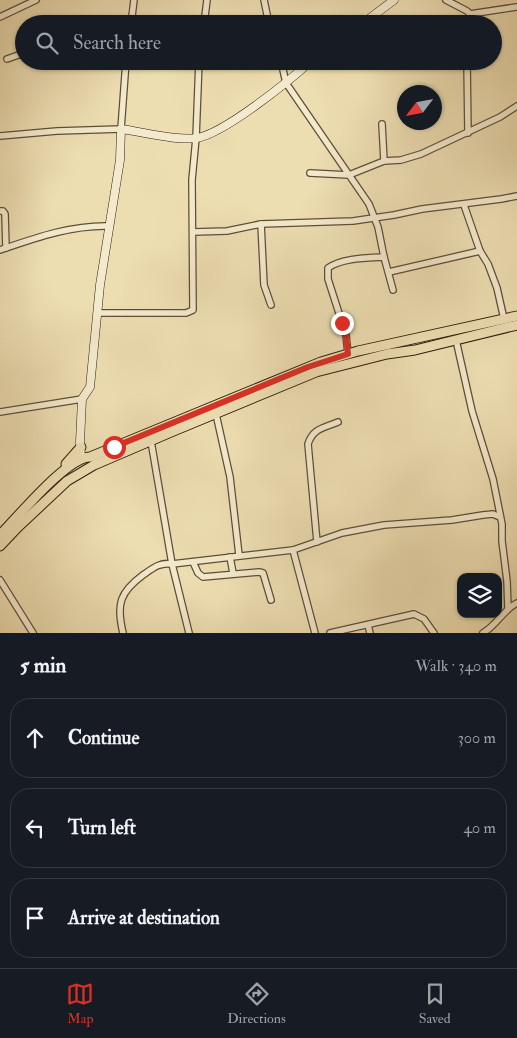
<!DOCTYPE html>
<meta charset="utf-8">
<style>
:root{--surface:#171b24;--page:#242831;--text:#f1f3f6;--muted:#9ea1a6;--line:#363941;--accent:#d93025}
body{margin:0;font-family:"IM FELL Double Pica",serif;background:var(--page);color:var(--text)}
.controls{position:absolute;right:15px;bottom:15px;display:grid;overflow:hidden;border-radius:10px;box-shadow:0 1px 4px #0004}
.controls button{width:45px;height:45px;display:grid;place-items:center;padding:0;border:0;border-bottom:1px solid var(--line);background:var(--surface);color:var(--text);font:25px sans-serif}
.compass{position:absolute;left:397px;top:85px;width:45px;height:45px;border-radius:50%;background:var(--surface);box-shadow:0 1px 4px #0004;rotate:238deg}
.stop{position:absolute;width:15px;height:15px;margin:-11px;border:4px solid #d93025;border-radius:50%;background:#fff}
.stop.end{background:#d93025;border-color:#fff;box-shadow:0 1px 5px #0008}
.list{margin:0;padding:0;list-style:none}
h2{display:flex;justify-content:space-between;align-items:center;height:65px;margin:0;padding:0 20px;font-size:21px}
h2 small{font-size:16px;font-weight:400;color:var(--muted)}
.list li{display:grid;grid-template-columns:32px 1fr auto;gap:15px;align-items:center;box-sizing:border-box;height:80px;margin:0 10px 10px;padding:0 10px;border:1px solid var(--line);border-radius:20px}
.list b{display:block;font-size:19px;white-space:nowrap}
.list em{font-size:16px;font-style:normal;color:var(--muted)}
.icon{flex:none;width:28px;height:28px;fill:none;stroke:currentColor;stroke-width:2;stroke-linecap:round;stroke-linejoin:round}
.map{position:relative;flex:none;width:517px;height:633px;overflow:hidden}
.search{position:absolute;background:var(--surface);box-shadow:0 1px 4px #0004;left:15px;right:15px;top:15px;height:55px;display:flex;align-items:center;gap:12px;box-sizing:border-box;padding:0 18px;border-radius:28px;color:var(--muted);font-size:19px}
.sheet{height:335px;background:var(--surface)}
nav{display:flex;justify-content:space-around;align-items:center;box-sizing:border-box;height:70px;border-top:1px solid var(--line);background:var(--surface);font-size:14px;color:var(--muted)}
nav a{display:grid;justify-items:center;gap:2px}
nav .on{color:var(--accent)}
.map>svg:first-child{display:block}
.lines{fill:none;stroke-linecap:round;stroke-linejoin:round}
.street-casing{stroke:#5e4e37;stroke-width:8}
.secondary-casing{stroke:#2e1e0e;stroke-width:9}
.primary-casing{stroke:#2e1e0e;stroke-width:11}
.street{stroke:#f3eacd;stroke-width:5.5}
.secondary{stroke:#f3eacd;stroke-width:8}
.primary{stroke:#eddeb2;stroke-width:9}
.route{stroke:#d93025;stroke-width:6}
</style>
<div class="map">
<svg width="517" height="633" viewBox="0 0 517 633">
<rect width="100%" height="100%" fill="#eddeb2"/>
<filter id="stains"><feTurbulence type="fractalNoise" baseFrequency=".004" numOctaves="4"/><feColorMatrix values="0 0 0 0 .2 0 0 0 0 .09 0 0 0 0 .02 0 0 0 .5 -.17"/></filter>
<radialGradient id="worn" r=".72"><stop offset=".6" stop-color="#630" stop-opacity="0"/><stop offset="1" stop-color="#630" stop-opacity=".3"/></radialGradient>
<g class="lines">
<!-- street casing -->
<g class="street-casing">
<g id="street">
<path d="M264,0L269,24"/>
<path d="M446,0L467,11L470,14L469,24"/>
<path d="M470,14L516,7"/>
<path d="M0,17L36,0"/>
<path d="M131,24L134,0"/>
<path d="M204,24L207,0"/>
<path d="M7,59L24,53"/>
<path d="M281,61L286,83L369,204L378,227L384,257L393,290"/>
<path d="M467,61L468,133"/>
<path d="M382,124L384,161"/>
<path d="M0,136L57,131L121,129L126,61"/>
<path d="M310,173L349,175L384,161L401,160L421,154L500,117L517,106"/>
<path d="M464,205L480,251L488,264L497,288L504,319"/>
<path d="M0,211H3L5,214L6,248"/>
<path d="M261,224L264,285L271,305"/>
<path d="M193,232L227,231L261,224L353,221L394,215L422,209L501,199L517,196"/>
<path d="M0,250C35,238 71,225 109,226"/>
<path d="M389,272L480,251"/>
<path d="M98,313H186L193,310L192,180L196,138L199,61"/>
<path d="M456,340L472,411L493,479L502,524V541L507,581L508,608"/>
<path d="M348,354L346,335L328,279V268C342,258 367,258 384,257"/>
<path d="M0,412L82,399"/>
<path d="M216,414L230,477L239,555"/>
<path d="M151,441L172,564L189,633"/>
<path d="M317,542L308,444C313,428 324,428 338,422"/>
<path d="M293,550L315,633"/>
<path d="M230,557L233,573"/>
<path d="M193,562L198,573L203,577L259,572L263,573L271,600"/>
<path d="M0,580L33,633"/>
<path d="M368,625L370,633"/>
<path d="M123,633C116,604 120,592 143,575C153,568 160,562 172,564L293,550L342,533L384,525L452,520L483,515L493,514L500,517"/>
<path d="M330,633L414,614L424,619L434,633"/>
<path d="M483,633C497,625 503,610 517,603"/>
</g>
</g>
<!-- secondary casing -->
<g class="secondary-casing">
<g id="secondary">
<path d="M362,24L394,0"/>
<path d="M81,458L80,442L82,399L90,387L100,285L120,160L121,129C143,132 177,141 197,138C225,133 289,81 311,61"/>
</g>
</g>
<!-- primary casing -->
<g class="primary-casing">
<g id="primary">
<path d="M66,464L81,447"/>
<path d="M0,535C18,517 67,457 90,457L321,362L358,351L517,316"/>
<path d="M0,546L18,527L67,481L94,465L171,432L316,372L387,354L415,350L517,325"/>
</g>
</g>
<!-- street -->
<use href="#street" class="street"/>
<!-- secondary -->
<use href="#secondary" class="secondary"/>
<!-- primary -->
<use href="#primary" class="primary"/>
</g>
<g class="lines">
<!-- route -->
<path class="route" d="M114,447L308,367L348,354L346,336L342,323"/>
</g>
<rect width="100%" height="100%" filter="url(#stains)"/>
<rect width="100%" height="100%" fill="url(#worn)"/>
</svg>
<div class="controls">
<button><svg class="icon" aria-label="layers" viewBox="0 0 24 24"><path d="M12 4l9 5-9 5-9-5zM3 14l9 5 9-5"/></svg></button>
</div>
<svg class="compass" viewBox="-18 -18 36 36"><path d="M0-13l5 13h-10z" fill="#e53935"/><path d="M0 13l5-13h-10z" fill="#9ea1a6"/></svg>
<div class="stop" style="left:114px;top:447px"></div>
<div class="stop end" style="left:342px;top:323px"></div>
<div class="search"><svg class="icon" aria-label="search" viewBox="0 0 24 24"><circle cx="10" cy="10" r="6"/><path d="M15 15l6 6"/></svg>Search here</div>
</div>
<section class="sheet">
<h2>5 min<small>Walk · 340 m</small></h2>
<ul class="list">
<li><svg class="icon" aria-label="ahead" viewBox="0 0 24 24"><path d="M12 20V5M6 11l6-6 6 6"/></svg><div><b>Continue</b></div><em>300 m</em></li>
<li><svg class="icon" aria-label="left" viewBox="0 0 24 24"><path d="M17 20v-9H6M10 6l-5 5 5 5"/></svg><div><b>Turn left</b></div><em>40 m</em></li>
<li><svg class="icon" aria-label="arrive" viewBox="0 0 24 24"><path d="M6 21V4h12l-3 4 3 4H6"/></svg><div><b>Arrive at destination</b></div></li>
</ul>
</section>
<nav>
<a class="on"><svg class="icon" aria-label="map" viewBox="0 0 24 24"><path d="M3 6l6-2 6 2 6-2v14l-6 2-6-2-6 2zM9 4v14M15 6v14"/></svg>Map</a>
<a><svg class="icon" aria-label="directions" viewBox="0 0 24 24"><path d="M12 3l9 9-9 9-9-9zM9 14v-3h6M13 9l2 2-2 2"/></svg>Directions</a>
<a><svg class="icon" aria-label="saved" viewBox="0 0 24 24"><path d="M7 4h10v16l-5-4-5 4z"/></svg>Saved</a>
</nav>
